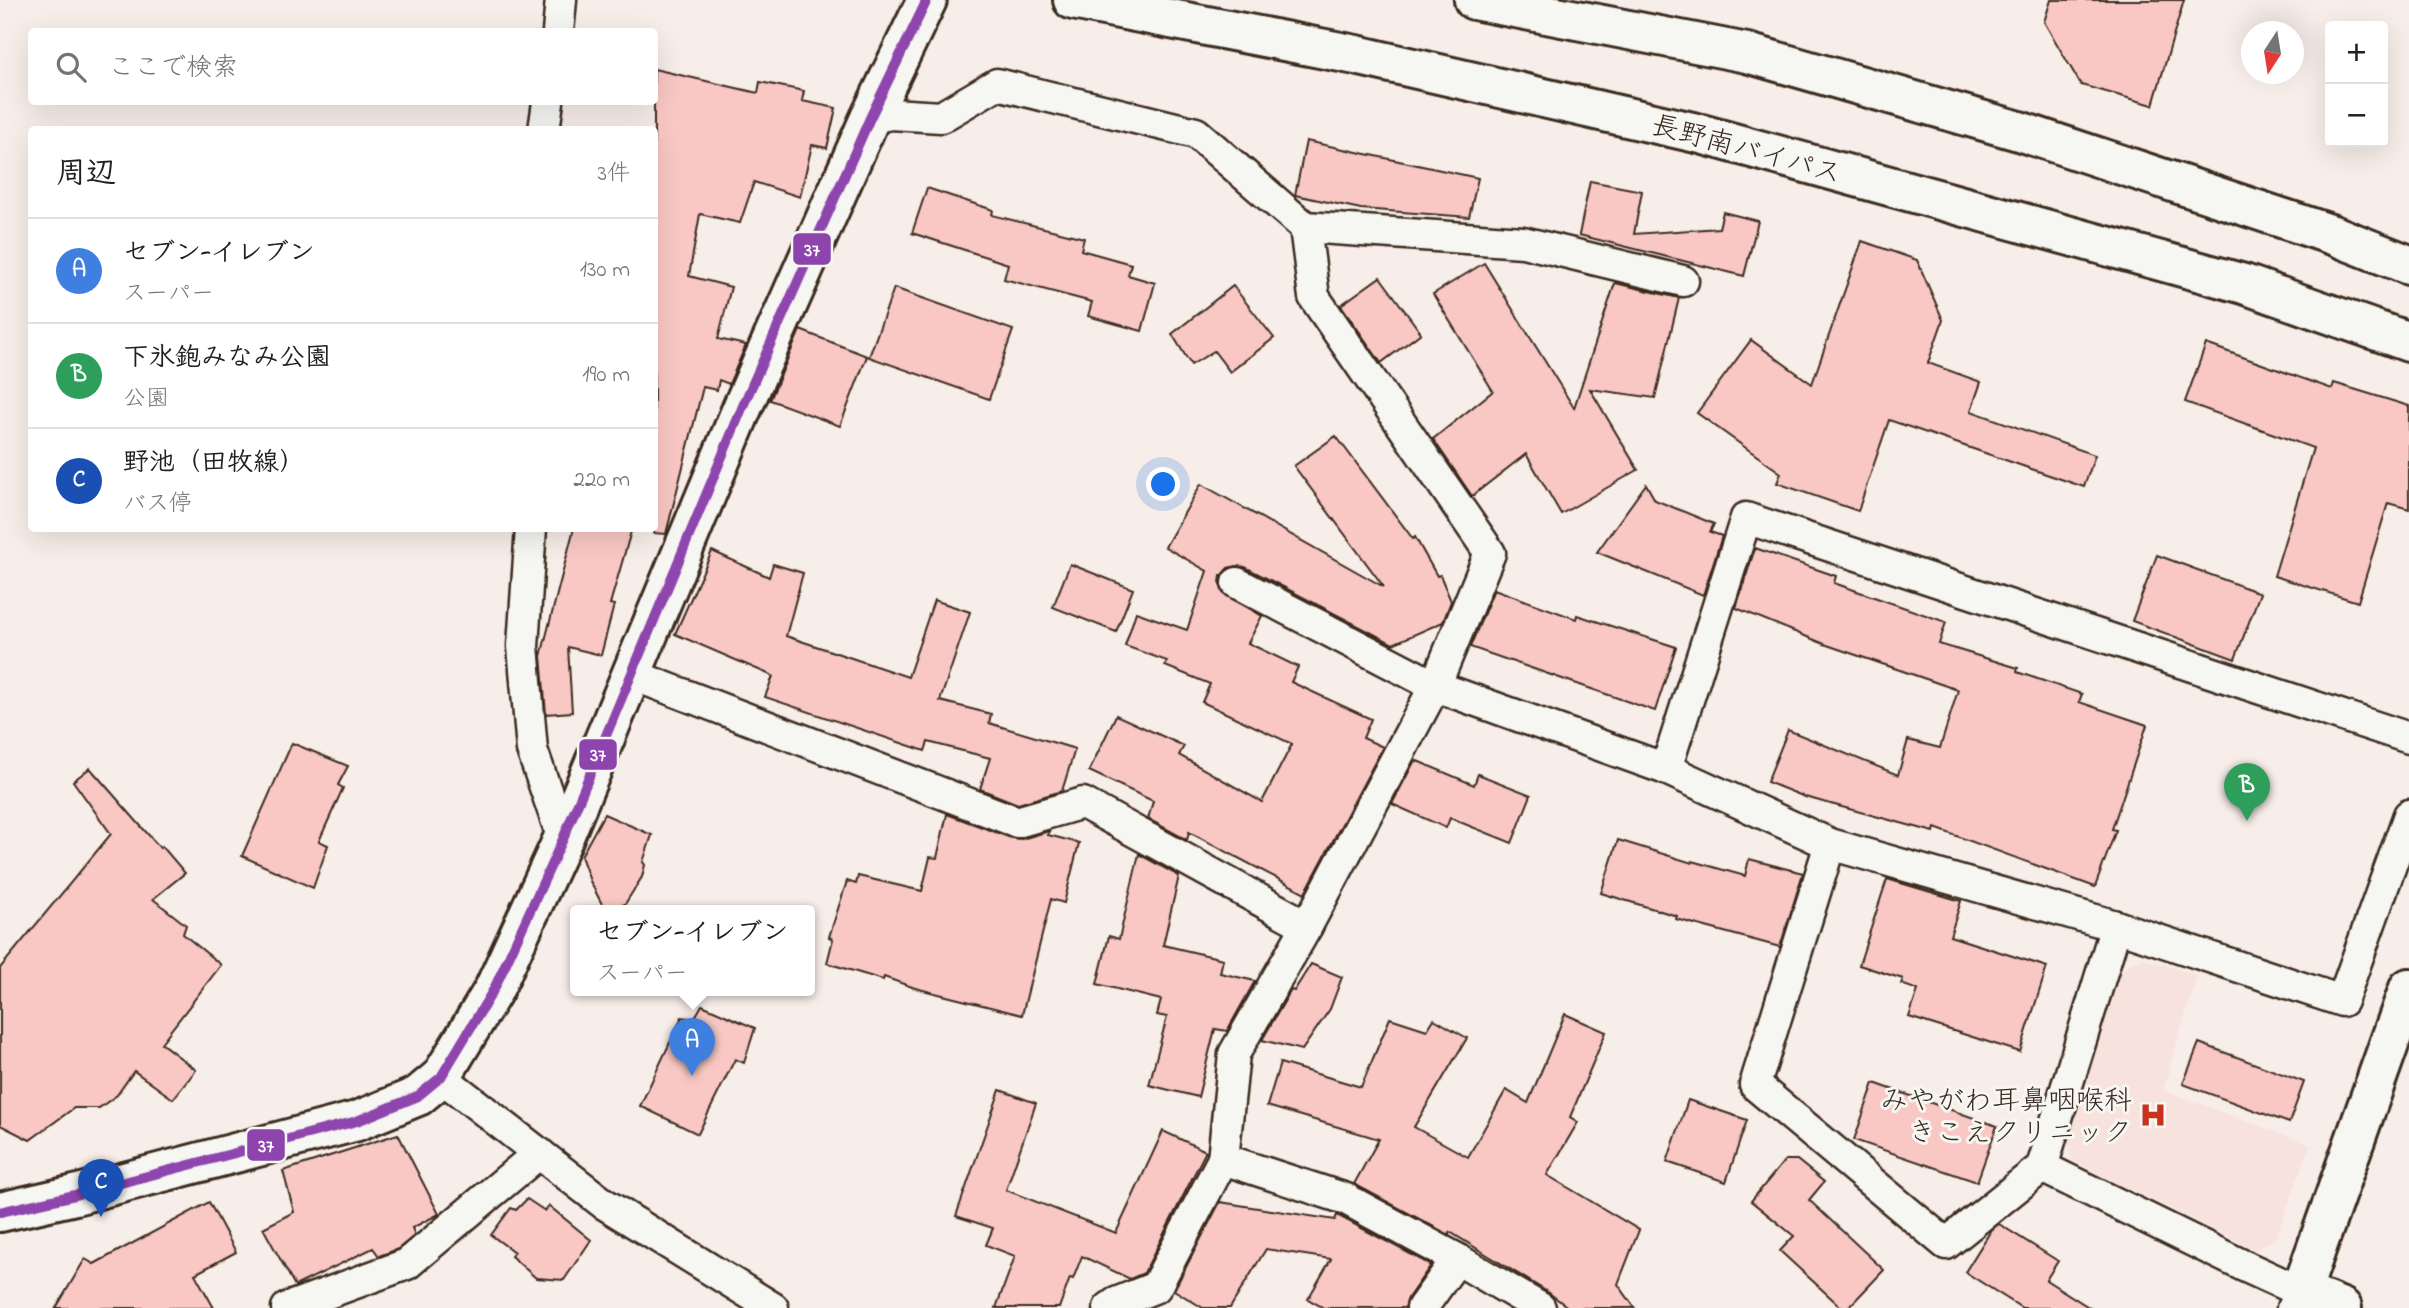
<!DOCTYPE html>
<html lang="ja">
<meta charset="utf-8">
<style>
:root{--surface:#fff;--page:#f6f6f6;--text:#202124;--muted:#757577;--line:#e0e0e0;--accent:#c8321e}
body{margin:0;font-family:"Indie Flower","Klee One",sans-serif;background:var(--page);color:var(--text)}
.controls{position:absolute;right:21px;top:21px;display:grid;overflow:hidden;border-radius:7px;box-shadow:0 7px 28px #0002}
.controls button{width:63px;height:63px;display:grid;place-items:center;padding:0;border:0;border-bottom:2px solid var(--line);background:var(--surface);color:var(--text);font:35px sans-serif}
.compass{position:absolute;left:2241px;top:21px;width:63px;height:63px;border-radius:50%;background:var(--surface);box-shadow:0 7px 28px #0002;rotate:192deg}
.you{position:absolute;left:1164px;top:485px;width:24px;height:24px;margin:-18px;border:5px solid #fff;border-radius:50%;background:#1a73e8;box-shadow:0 0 0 10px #1a73e833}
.badge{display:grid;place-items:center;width:46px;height:46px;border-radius:50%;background:var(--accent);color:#fff;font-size:23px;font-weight:700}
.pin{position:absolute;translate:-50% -58px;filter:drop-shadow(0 2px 4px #0008)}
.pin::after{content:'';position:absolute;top:37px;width:24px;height:21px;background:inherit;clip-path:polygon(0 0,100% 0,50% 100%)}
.popup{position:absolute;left:570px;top:905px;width:245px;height:91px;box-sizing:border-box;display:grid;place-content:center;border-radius:7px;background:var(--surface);filter:drop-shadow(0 2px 5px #0005);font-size:23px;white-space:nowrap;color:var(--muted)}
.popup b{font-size:26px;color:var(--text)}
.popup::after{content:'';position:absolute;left:50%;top:100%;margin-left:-14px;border:14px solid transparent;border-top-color:var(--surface)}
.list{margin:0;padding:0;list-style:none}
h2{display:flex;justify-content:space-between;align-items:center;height:91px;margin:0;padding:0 28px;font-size:30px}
h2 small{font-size:23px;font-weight:400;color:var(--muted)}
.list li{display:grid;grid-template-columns:46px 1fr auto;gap:21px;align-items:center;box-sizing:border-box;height:105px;padding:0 28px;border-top:2px solid var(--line)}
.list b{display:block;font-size:26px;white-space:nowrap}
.list p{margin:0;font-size:23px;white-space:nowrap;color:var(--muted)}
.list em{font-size:23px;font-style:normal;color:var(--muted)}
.icon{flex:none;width:38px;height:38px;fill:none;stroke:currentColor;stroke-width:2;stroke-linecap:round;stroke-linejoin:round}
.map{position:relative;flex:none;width:2409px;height:1308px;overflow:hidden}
.search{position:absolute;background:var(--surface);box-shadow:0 7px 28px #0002;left:28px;top:28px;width:630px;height:77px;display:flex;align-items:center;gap:18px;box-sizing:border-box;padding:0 24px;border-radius:7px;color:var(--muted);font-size:26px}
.panel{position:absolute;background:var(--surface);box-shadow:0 7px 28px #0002;left:28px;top:126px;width:630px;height:406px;border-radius:7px}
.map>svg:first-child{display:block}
.built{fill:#f8e2de}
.building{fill:#f9c8c4;stroke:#3b2a1e;stroke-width:2}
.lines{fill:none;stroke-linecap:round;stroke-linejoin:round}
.minor-casing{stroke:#3b2a1e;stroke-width:35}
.tertiary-casing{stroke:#3b2a1e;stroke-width:44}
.trunk-casing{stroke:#3b2a1e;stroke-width:44}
.minor{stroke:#f6f6f2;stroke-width:30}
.tertiary{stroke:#f6f6f2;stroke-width:38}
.trunk{stroke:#f6f6f2;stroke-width:38}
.bus-1-casing{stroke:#f6f6f2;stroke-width:16}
.bus-1{stroke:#8e44ad;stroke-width:10}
.labels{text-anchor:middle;stroke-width:6;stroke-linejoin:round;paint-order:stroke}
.street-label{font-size:28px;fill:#3b2a1e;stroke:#f6f6f2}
.poi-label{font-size:28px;fill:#3b2a1e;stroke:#f6f6f2;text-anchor:end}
.line-badge{stroke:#f6f6f2;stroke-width:2.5}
.badge-label{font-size:19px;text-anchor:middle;font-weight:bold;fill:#fff}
</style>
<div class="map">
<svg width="2409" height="1308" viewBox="0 0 2409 1308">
<rect width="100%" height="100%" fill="#f7ede9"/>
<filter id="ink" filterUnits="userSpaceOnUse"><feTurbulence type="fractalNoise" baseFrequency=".0143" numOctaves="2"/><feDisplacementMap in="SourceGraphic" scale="14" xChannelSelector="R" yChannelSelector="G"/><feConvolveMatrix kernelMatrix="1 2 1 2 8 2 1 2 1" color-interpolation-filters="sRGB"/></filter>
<g filter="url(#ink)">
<!-- built -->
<path class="built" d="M2142,958L2197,975L2163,1090L2310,1145L2276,1238L2255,1250L2073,1161L2067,1141L2120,970Z"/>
<!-- building -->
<g class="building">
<path d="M2051,0H2184L2153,105L2081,85L2044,22Z"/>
<path d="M654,69L758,93L760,82L804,91L802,101L836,108L827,148L812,145L800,197L754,182L740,223L700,214L689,276L731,287L718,339L746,345L729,384L719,380L717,390L703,387L666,534L654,533Z"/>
<path d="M1306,141L1478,178L1469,217L1361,209L1295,195Z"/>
<path d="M1590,181L1642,191L1634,234L1719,228L1723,212L1758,221L1744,276L1579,235Z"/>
<path d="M927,188L993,210L992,215L1084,238L1081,250L1131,264L1128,275L1155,283L1142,331L1088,316L1092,302L1004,279L1008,264L912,233Z"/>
<path d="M1862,241L1917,260L1943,320L1928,363L1981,382L1971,411L2095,455L2084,487L1889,420L1858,511L1777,483L1781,473L1697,413L1751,340L1812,384Z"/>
<path d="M1484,263L1574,408L1615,283L1679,298L1655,398L1590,389L1638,470L1561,514L1526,454L1472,496L1433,439L1493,391L1433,294Z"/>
<path d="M1380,277L1421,333L1381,363L1341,305Z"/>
<path d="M1233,286L1274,338L1230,372L1214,351L1191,365L1172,334Z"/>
<path d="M894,288L1013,330L989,399L869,357Z"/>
<path d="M800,330L867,356L840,426L770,400Z"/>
<path d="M2206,344L2332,389L2334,383L2409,406V509L2388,503L2358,602L2274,576L2313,448L2185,402Z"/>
<path d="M1336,436L1413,539L1415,537L1437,576L1440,575L1451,601L1443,622L1393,644L1245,567L1237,566L1228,568L1221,576L1220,584L1223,593L1262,616L1248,643L1298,667L1291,682L1371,719L1363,738L1383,747L1305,893L1189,832L1187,840L1148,819L1153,801L1089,771L1116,715L1184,746L1179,755L1262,802L1292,744L1202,702L1210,684L1165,666L1167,661L1125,646L1136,612L1187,630L1207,571L1165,547L1201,484L1384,587L1294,466Z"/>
<path d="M1646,484L1655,500L1714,524L1710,532L1722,536L1703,595L1597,552Z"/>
<path d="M574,528H632L610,604L614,605L601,655L568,647L572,712L546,714L541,656Z"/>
<path d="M1755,548L1836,576L1834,583L1946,622L1939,644L2018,668L2017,672L2082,694L2079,702L2147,725L2112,829L2116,830L2095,887L1935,828L1934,832L1805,797L1767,782L1788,730L1898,775L1908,740L1940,748L1958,690L1827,645L1736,608Z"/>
<path d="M712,551L769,577L773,564L803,573L786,636L908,677L934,600L970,612L940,701L991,714L989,723L1075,749L1062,791L1018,804L980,789L990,758L928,742L925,751L765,697L773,676L675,634Z"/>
<path d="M2157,555L2260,593L2235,659L2132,621Z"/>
<path d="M1070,564L1133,589L1116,632L1053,607Z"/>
<path d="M1494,589L1576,619L1577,615L1676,647L1655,711L1470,647Z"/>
<path d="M292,743L348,766L338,785L343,788L319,841L328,845L313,888L242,856Z"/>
<path d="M1415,760L1474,785L1478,774L1531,795L1512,843L1450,818L1446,828L1392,804Z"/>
<path d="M90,768L160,848L162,846L185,873L153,899L186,925L183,934L221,965L161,1043L196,1070L173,1099L134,1071L117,1095L99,1108H74L30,1140L0,1125V968L111,834L73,781Z"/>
<path d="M604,814L652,835L643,862L645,865L642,877L625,904L611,910H605L590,881L581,856Z"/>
<path d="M947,814L1011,838L1022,839L1049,831L1048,835L1079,843L1064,903L1051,899L1022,1015L915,988L884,977L883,980L827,963L833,939L829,937L847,881L856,884L858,876L922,891L930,857L937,858Z"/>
<path d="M1618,840L1692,863V861L1745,876L1749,859L1803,873L1780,947L1676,919L1677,916L1601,893Z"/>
<path d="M1139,854L1179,876L1163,945L1223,959L1220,973L1255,981L1227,1031L1215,1029L1198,1097L1149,1085L1167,1017L1157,1015L1161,1000L1097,984L1109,936L1119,939Z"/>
<path d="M1887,879L1961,901L1950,936L2047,967L2020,1052L1909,1017L1918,990L1901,984L1903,979L1859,965Z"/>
<path d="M1311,964L1342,977L1330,1009L1302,1050L1262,1040L1291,990L1294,991Z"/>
<path d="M702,1005L755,1028L744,1063L735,1059L698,1134L640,1106L682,1017L694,1019Z"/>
<path d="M1565,1014L1606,1032L1570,1117L1578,1122L1547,1175L1639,1230L1618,1284L1635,1308H1569L1549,1293L1450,1232L1449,1235L1354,1184L1379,1139L1267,1106L1280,1063L1361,1087L1390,1018L1427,1030L1434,1019L1467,1038L1414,1127L1468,1157L1506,1090L1528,1103Z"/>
<path d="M2199,1043L2304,1082L2289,1123L2183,1084Z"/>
<path d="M1874,1083L1997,1126L1977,1182L1854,1140Z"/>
<path d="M1000,1090L1036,1103L1006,1190L1116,1233L1163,1131L1206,1151L1144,1273L1130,1279L1082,1256L1073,1279L1070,1278L1059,1308H996L1015,1256L986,1245L993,1228L956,1216Z"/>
<path d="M1688,1100L1747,1120L1726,1182L1667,1162Z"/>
<path d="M398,1134L439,1214L412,1228L415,1235L398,1249L379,1256L373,1248L295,1286L263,1228L294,1212L283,1171Z"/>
<path d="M1785,1160H1797L1824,1182L1809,1200L1884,1270L1848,1308H1842L1780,1251L1794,1236L1751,1201Z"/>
<path d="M527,1199L545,1211L549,1206L591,1240L564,1280L536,1278L511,1256L514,1252L491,1235L511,1208L516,1210Z"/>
<path d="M209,1202L236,1252L195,1274L214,1308H56L85,1259L94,1264Z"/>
<path d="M1220,1202L1335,1220L1337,1215L1431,1265L1408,1298L1405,1308H1324L1308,1299L1331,1259L1266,1249L1230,1308H1203L1174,1290Z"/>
<path d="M1999,1224L2058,1261L2046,1280L2090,1308H2022L1965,1272L1992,1229Z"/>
</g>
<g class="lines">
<!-- minor casing -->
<g class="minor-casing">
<g id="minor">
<path d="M558,32L561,0"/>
<path d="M870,118L891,114L941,117L997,84L1196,133L1305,227L1523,242L1683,281"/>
<path d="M544,130L548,102"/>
<path d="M531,528L523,646L532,750L563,839"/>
<path d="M1237,583L1435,686L1666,769L1830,844L2116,926L2342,1001L2409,815"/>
<path d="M633,675L1017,822L1083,803L1307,926"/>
<path d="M1666,769L1746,518L2409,738"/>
<path d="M1830,844L1755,1085L1946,1244L2042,1167L2116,926"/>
<path d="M441,1077L603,1203L773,1308"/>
<path d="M1223,1159L1346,1199L1457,1259L1540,1308"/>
<path d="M2042,1167L2242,1265L2301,1292L2292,1308"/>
<path d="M287,1308L407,1264L539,1153"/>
<path d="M1109,1308L1116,1303L1156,1287L1223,1159L1234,1054L1307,926L1435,686L1490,553L1314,297L1305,227"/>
<path d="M1422,1308L1457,1259"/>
</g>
</g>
<!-- tertiary casing -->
<g class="tertiary-casing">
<g id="tertiary">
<path d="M0,1212L75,1195L357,1121L418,1096L441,1077L494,989L563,839L743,406L870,118L927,0"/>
<path d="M2342,1308L2301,1292L2409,988"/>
</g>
</g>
<!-- trunk casing -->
<g class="trunk-casing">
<g id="trunk">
<path d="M1073,0L1356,55L1701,134L2244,284L2409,342"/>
<path d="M1474,0L1747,53L2019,131L2333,235L2409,265"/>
</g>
</g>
<!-- minor -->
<use href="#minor" class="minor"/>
<!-- tertiary -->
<use href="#tertiary" class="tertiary"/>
<!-- trunk -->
<use href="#trunk" class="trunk"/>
<!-- bus-1 casing -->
<g class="bus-1-casing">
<path id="bus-1" d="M0,1212L75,1195L357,1121L418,1096L441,1077L494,989L563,839L743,406L870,118L927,0"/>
</g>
<!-- bus-1 -->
<use href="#bus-1" class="bus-1"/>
</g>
</g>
<!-- icons -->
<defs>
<g id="hospital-bare" transform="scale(2.1)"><path d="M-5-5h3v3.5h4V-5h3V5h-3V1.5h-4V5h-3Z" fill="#c8321e" stroke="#f6f6f2" stroke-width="2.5" paint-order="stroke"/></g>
</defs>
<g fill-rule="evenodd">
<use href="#hospital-bare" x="2153" y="1115"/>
</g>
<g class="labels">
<!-- street labels -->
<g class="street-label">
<text transform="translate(1747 148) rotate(15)" y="10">長野南バイパス</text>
</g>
<!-- poi labels -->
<g class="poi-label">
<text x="2132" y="1109">みやがわ耳鼻咽喉科<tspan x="2132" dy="32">きこえクリニック</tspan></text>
</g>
</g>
<g class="line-badge">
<rect x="792" y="232" width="40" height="34" rx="7" fill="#8e44ad"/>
<rect x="578" y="738" width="40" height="33" rx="7" fill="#8e44ad"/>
<rect x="246" y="1128" width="40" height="34" rx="7" fill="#8e44ad"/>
</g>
<g class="badge-label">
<text x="812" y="256">37</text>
<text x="598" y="761">37</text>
<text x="266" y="1152">37</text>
</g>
</svg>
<div class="controls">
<button>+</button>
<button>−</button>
</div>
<svg class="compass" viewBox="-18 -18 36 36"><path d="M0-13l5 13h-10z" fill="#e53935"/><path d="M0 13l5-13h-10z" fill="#757577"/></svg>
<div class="you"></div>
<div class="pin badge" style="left:692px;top:1076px;background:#3f7fe0">A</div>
<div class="popup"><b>セブン-イレブン</b>スーパー</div>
<div class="pin badge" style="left:2247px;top:821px;background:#2e9e5b">B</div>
<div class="pin badge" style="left:101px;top:1217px;background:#1a4fb4">C</div>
<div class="search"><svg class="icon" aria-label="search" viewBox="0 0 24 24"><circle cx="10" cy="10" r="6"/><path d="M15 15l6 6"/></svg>ここで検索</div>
<section class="panel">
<h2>周辺<small>3件</small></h2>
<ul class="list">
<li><span class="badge" style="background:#3f7fe0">A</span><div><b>セブン-イレブン</b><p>スーパー</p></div><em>130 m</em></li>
<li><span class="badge" style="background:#2e9e5b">B</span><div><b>下氷鉋みなみ公園</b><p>公園</p></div><em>190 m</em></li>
<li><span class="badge" style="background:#1a4fb4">C</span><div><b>野池（田牧線）</b><p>バス停</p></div><em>220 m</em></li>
</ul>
</section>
</div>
